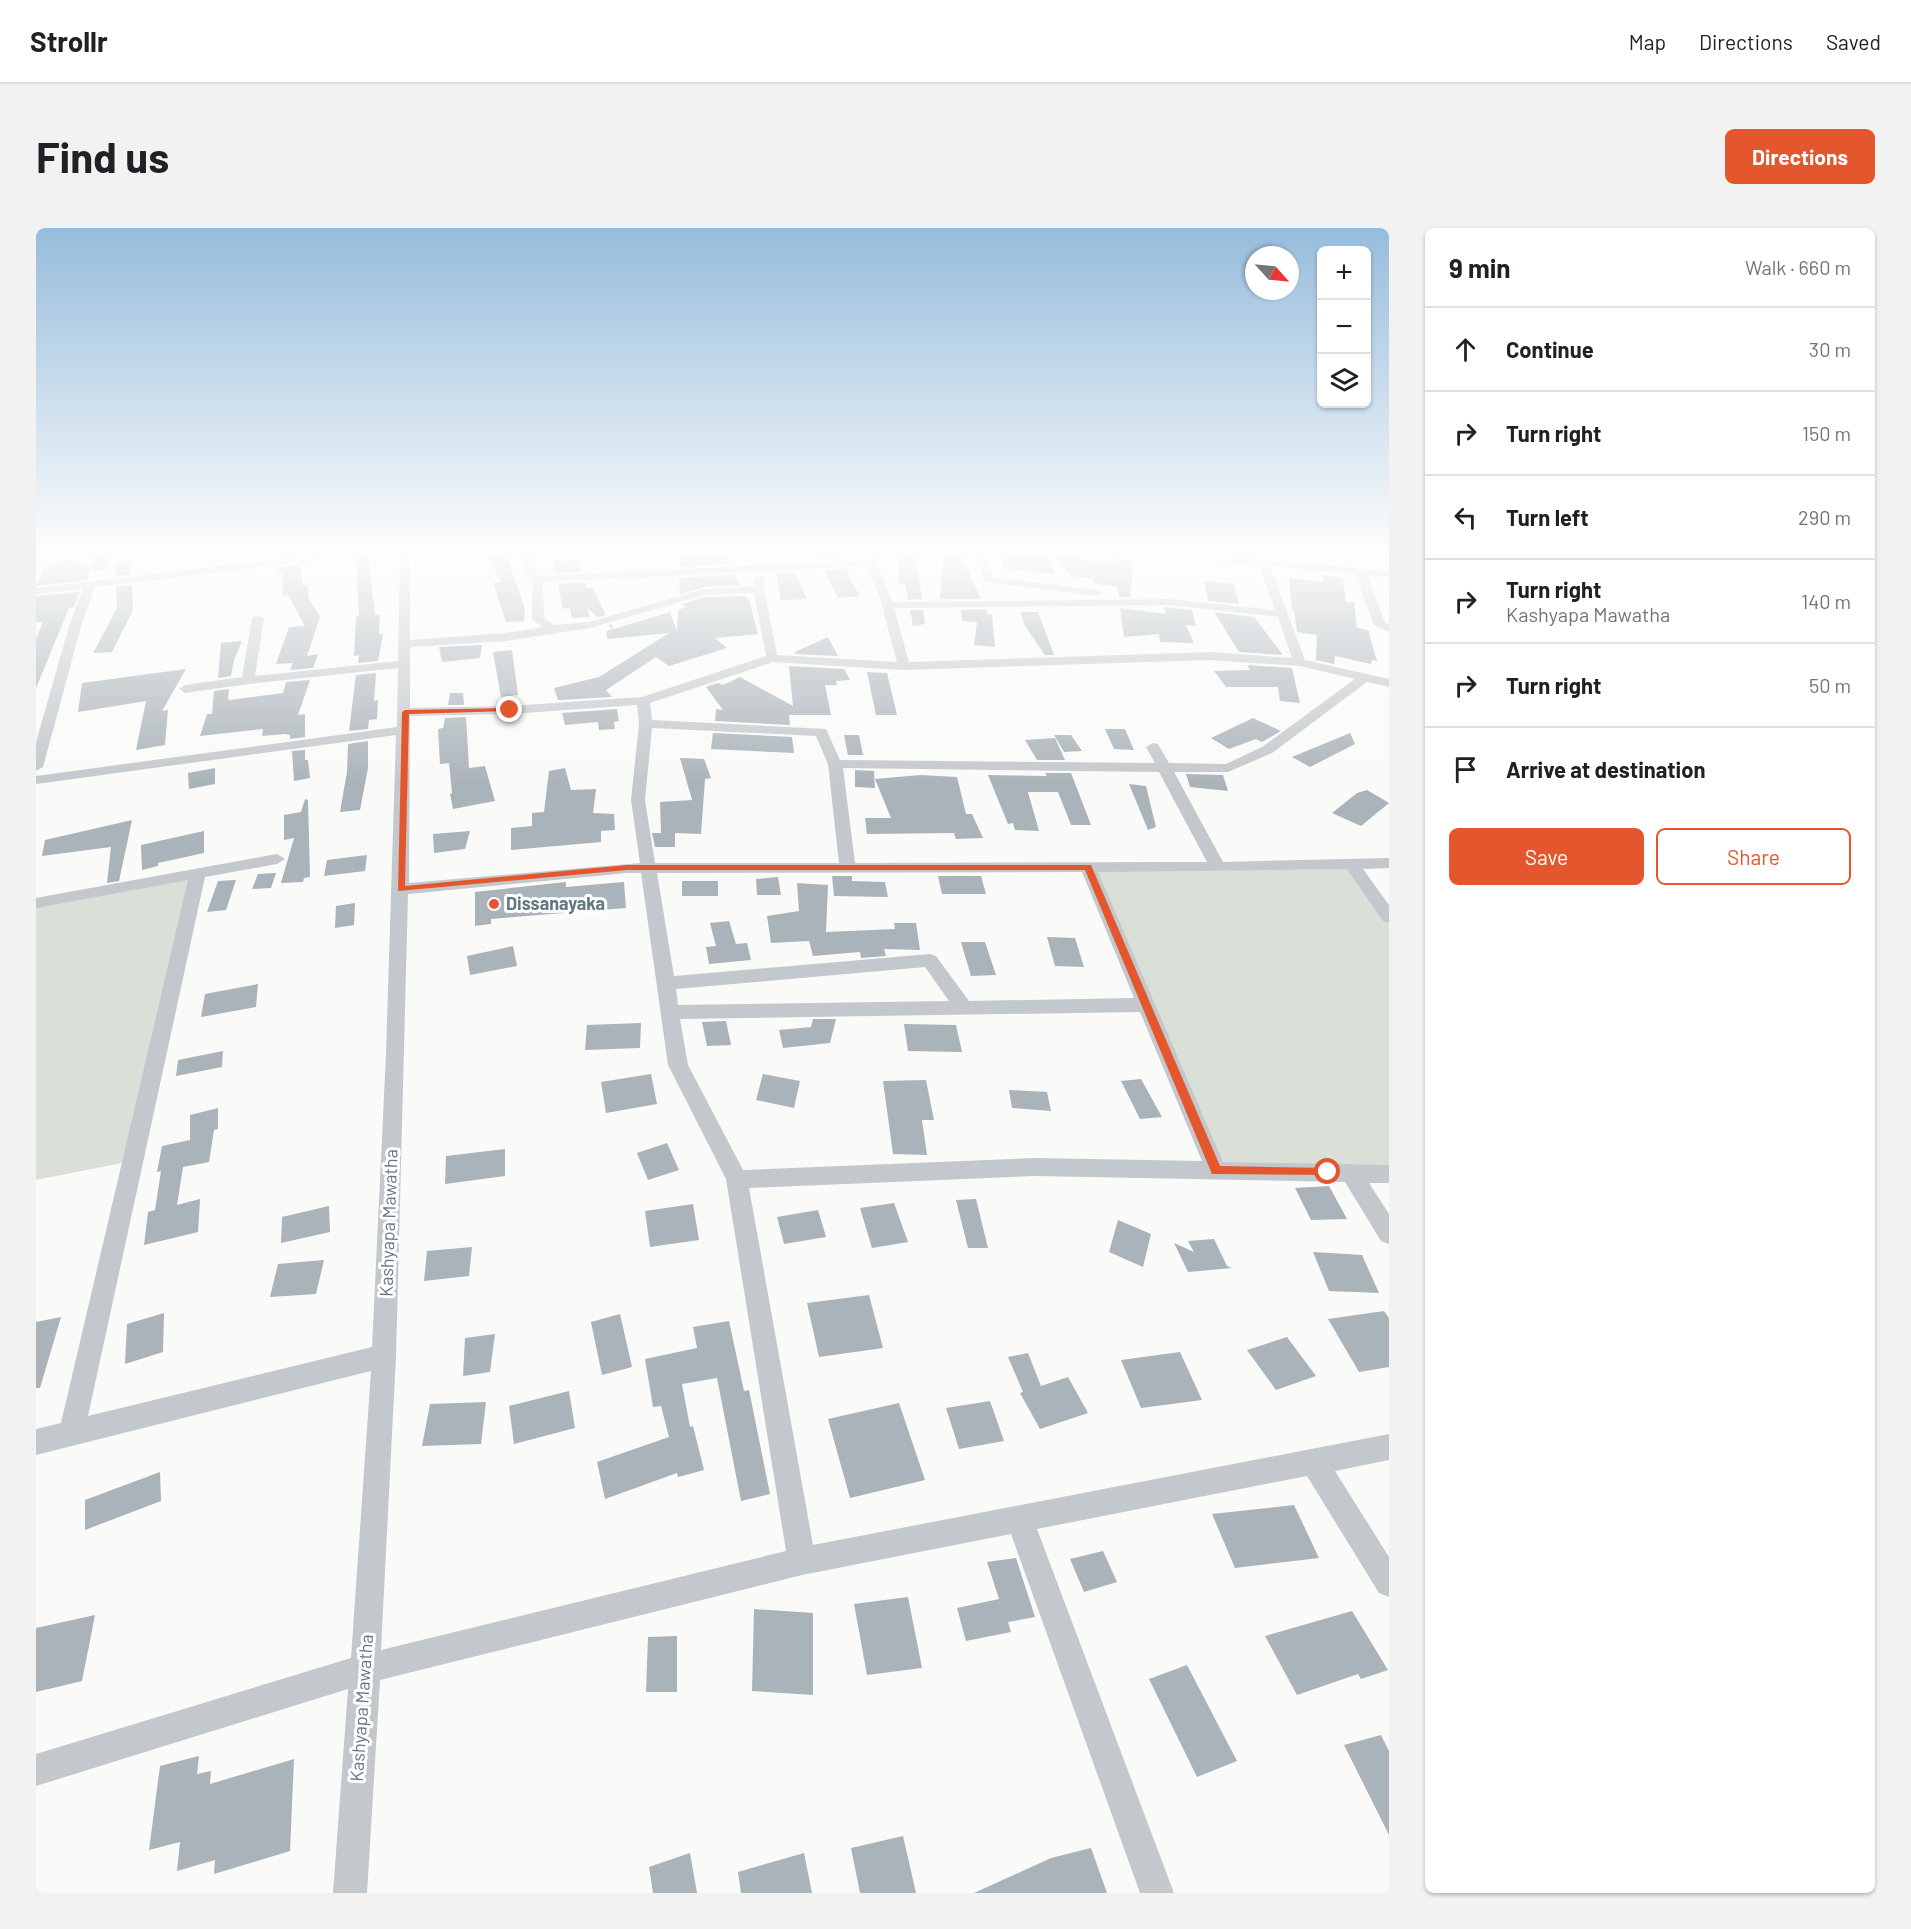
<!DOCTYPE html>
<meta charset="utf-8">
<style>
:root{--surface:#fff;--page:#f2f2f2;--text:#202124;--muted:#757577;--line:#e0e0e0;--accent:#e4572e}
body{margin:0;font-family:Barlow,sans-serif;background:var(--page);color:var(--text)}
.controls{position:absolute;right:18px;top:18px;display:grid;overflow:hidden;border-radius:9px;box-shadow:0 2px 4px #0004}
.controls button{width:54px;height:54px;display:grid;place-items:center;padding:0;border:0;border-bottom:2px solid var(--line);background:var(--surface);color:var(--text);font:30px sans-serif}
.compass{position:absolute;left:1209px;top:18px;width:54px;height:54px;border-radius:50%;background:var(--surface);box-shadow:0 2px 4px #0004;rotate:117deg}
.stop{position:absolute;width:18px;height:18px;margin:-14px;border:4px solid #e4572e;border-radius:50%;background:#fff}
.stop.end{background:#e4572e;border-color:#fff;box-shadow:0 2px 6px #0008}
.list{margin:0;padding:0;list-style:none}
h2{display:flex;justify-content:space-between;align-items:center;height:78px;margin:0;padding:0 24px;font-size:26px}
h2 small{font-size:20px;font-weight:400;color:var(--muted)}
.list li{display:grid;grid-template-columns:39px 1fr auto;gap:18px;align-items:center;box-sizing:border-box;height:84px;padding:0 24px;border-top:2px solid var(--line)}
.list b{display:block;font-size:22px;white-space:nowrap}
.list p{margin:0;font-size:20px;white-space:nowrap;color:var(--muted)}
.list em{font-size:20px;font-style:normal;color:var(--muted)}
.actions{display:flex;gap:12px;padding:18px 24px}
.actions a{flex:1;padding:14px 0;border:2px solid var(--accent);border-radius:9px;text-align:center;font-size:21px;color:var(--accent)}
.actions .main{background:var(--accent);color:#fff}
.icon{flex:none;width:33px;height:33px;fill:none;stroke:currentColor;stroke-width:2;stroke-linecap:round;stroke-linejoin:round}
.map{position:relative;flex:none;width:1353px;height:1665px;overflow:hidden;border-radius:9px}
header{display:flex;align-items:center;gap:36px;box-sizing:border-box;height:84px;padding:0 30px;background:var(--surface);border-bottom:2px solid var(--line)}
header strong{font-size:28px}
nav{display:flex;gap:33px;margin-inline-start:auto;font-size:21px}
.intro{display:flex;align-items:center;justify-content:space-between;box-sizing:border-box;height:144px;padding:0 36px}
h1{margin:0;font-size:42px}
.button{padding:15px 27px;border-radius:9px;background:var(--accent);color:#fff;font-size:21px;font-weight:700}
main{display:flex;gap:36px;padding:0 36px}
aside{flex:1;background:var(--surface);border-radius:9px;box-shadow:0 2px 4px #0004}
.map>svg:first-child{display:block}
.green{fill:#dadfd7}
.building{fill:#aab3b9}
.lines{fill:none;stroke-linecap:round;stroke-linejoin:round}
.minor{fill:#c3c8cc;fill-rule:evenodd}
.route{fill:#e4572e}
.poi-dot{fill:#e4572e;stroke:#fff;stroke-width:2}
.labels{text-anchor:middle;stroke-width:6;stroke-linejoin:round;paint-order:stroke}
.poi-label{font-size:18px;font-weight:bold;fill:#657683;stroke:#fff;text-anchor:start}
.street-label{font-size:18px;fill:#657683;stroke:#fff}
</style>
<header>
<strong>Strollr</strong>
<nav><a>Map</a><a>Directions</a><a>Saved</a></nav>
</header>
<div class="intro"><h1>Find us</h1><a class="button">Directions</a></div>
<main>
<div class="map">
<svg width="1353" height="1665" viewBox="0 0 1353 1665">
<rect width="100%" height="100%" fill="#fafaf8"/>
<!-- green -->
<g class="green">
<path d="M1316,636L1353,688V947L1180,942L1052,639Z"/>
<path d="M162,645L96,933L0,952V675Z"/>
</g>
<!-- building -->
<g class="building">
<path d="M58,325H74L71,342L55,343V340L51,352L0,358L8,339L36,330L55,340Z"/>
<path d="M322,325H332L339,387L344,386L343,406H347L342,433L322,435L323,427L318,428L320,389L323,388L320,328Z"/>
<path d="M448,325H470L489,381L488,393L470,394L457,355L466,354Z"/>
<path d="M645,325H689L694,336L644,339Z"/>
<path d="M779,325H803L805,331L783,332Z"/>
<path d="M908,325H924L945,371H904Z"/>
<path d="M963,325H1008L1019,346L968,341Z"/>
<path d="M1018,327L1076,335L1077,330L1098,333L1094,369H1083L1082,359L1057,355L1058,351L1035,348Z"/>
<path d="M863,329H880L886,371L872,372L869,357L863,356Z"/>
<path d="M543,331L546,344L519,345L517,333Z"/>
<path d="M94,333L95,346L80,348L79,335Z"/>
<path d="M264,336L267,358L272,357L273,371L284,389L271,428L282,426L277,440L254,442L257,435L240,436L253,399L269,398L252,367L247,368L246,346H243L242,339Z"/>
<path d="M810,341L817,356L824,368L802,370L788,342Z"/>
<path d="M759,344L771,371L745,372L740,345Z"/>
<path d="M699,347L704,357L668,359L644,366L643,350Z"/>
<path d="M1286,347L1307,350L1310,374H1318L1321,400L1332,402L1341,433L1336,432L1335,436L1299,428L1298,436L1280,432L1281,407L1261,404L1258,382H1256L1253,350L1288,354Z"/>
<path d="M1168,353L1198,356L1203,376L1172,373Z"/>
<path d="M549,354L550,360L556,359L570,387L562,389L551,380L554,389L536,390L534,380L527,381L522,356Z"/>
<path d="M96,357L97,382L76,424L57,425L81,380L80,359Z"/>
<path d="M44,364L38,379L33,380L0,460V411L7,394H0V368Z"/>
<path d="M709,368L713,372L722,406L679,410L691,420L633,438L620,429L570,462L576,469L522,472L518,460L563,449L633,405L571,411L570,403L577,401L572,397L575,396L578,401L634,384L641,403L642,382L650,379L646,376L669,369Z"/>
<path d="M1128,379L1156,382L1160,398L1150,397L1158,415L1124,414L1123,406L1088,409L1084,380L1130,386Z"/>
<path d="M950,381L952,386H956L959,419L938,417L941,394L926,393L925,382Z"/>
<path d="M874,382H887L889,396L877,398Z"/>
<path d="M984,384H1002L1018,427H1009L989,398Z"/>
<path d="M1178,384L1218,389L1247,427L1203,424Z"/>
<path d="M792,409L802,428L759,426V424Z"/>
<path d="M206,413L198,432L195,448L182,450L185,415Z"/>
<path d="M446,417L444,430L406,434L403,419Z"/>
<path d="M476,422L482,467L465,469L457,424Z"/>
<path d="M1211,437L1256,440L1264,475L1244,473L1242,459H1190L1178,443L1214,442Z"/>
<path d="M753,438L808,441L814,452L800,453L801,457H789L795,487H753L754,497L679,493L680,481L687,482L670,459L682,455L687,457L704,449L757,478Z"/>
<path d="M150,441L126,483L132,482L129,517L100,522L110,473L42,484L46,455Z"/>
<path d="M831,444L851,445L861,487H840Z"/>
<path d="M340,445L338,473L342,472L341,491L333,492L332,501L313,503L320,447Z"/>
<path d="M274,452L262,487L269,486V509L254,511V507L249,506L226,508L227,501L164,508L171,486H176L178,463L193,461L192,471L194,472L247,465L250,454Z"/>
<path d="M414,465H427L428,477H412Z"/>
<path d="M581,481L583,493L578,494L579,501L563,502L562,494L529,497L526,485Z"/>
<path d="M430,489L433,540L449,538L459,573L417,581L414,566L416,565L413,535L404,536L402,501L407,500L409,490Z"/>
<path d="M1217,490L1245,503L1226,514L1220,511L1193,521L1175,510Z"/>
<path d="M1069,501H1089L1098,522L1078,521Z"/>
<path d="M677,505L756,509L758,525L675,521Z"/>
<path d="M1314,505L1319,516L1274,539L1256,529Z"/>
<path d="M808,507H823L827,527H812Z"/>
<path d="M1018,507H1035L1046,523L1028,524Z"/>
<path d="M1019,510L1029,532H1001L989,512Z"/>
<path d="M332,513V540L324,582L304,584L311,544L312,516Z"/>
<path d="M269,522V532H272L274,550L258,553L256,523Z"/>
<path d="M644,530L668,531L675,550L669,551L665,606L639,605V619H619L616,605H625L624,574L656,572Z"/>
<path d="M179,540V556L153,561L152,545Z"/>
<path d="M529,540L535,562L560,561L557,585L578,586L579,602L565,603V614L475,622V600L496,598V585L508,584L513,543Z"/>
<path d="M819,542L838,543L839,560L819,559Z"/>
<path d="M1009,545H1035L1055,597H1035L1022,564H992L1003,603L979,602L977,595L972,596L952,547L1011,548Z"/>
<path d="M1150,546L1187,547L1192,563L1154,559Z"/>
<path d="M884,547L921,549L930,586H936L947,610L920,611L918,605L831,606L829,590H855L839,551Z"/>
<path d="M1093,556L1110,558L1120,599L1112,602Z"/>
<path d="M1331,562L1353,575L1325,598L1296,585L1321,565Z"/>
<path d="M269,571L272,572L274,649L268,650L267,654L245,655L258,610L248,612V587L265,584Z"/>
<path d="M96,592L83,653L71,655L75,619L6,628L9,612Z"/>
<path d="M168,603V625L122,635V638L106,642L105,617Z"/>
<path d="M434,603L429,621L398,625L397,606Z"/>
<path d="M331,627L329,643L288,648L291,632Z"/>
<path d="M240,645L235,660L216,661L222,646Z"/>
<path d="M796,648H816V653L849,654L852,669L798,668Z"/>
<path d="M902,648H945L950,666H906Z"/>
<path d="M742,649L745,667H721L720,651Z"/>
<path d="M200,652L190,682L171,684L182,653Z"/>
<rect x="646" y="653" width="36" height="15"/>
<path d="M530,654V659L588,654L590,680L455,691V696L439,698V664Z"/>
<path d="M761,655L792,657L790,704L859,701L858,695H880L884,722L848,721L850,728L825,730L824,724L777,728L773,713L735,715L731,688L763,683Z"/>
<path d="M319,675L318,697L299,700L300,678Z"/>
<path d="M693,693L700,716L711,715L715,732L673,736L670,719L680,718L674,695Z"/>
<path d="M1011,709L1039,710L1048,739L1019,738Z"/>
<path d="M925,714H949L960,747L935,748Z"/>
<path d="M477,718L481,738L434,747L431,728Z"/>
<path d="M222,756L220,779L165,789L169,766Z"/>
<path d="M777,791H800L794,815L747,820L743,802L775,799Z"/>
<path d="M690,793L695,817L671,818L666,794Z"/>
<path d="M605,795L604,820L549,822L551,797Z"/>
<path d="M868,796L920,797L926,824L872,823Z"/>
<path d="M187,823L186,839L140,848L142,832Z"/>
<path d="M615,846L621,876L570,885L565,854Z"/>
<path d="M727,846L764,853L758,880L720,872Z"/>
<path d="M1105,851L1126,889L1104,891L1085,853Z"/>
<path d="M890,852L898,892H886L891,927L857,926L847,853Z"/>
<path d="M973,862L1011,864L1015,883L976,880Z"/>
<path d="M182,880V901L178,902L173,934L147,939L141,977L164,971L162,1004L108,1017L112,984L119,982L125,943L121,944L126,918L154,912V887Z"/>
<path d="M631,915L643,942L612,952L601,925Z"/>
<path d="M469,921V948L409,956L410,928Z"/>
<path d="M1293,958L1311,991L1275,992L1259,960Z"/>
<path d="M940,971L952,1020H932L920,972Z"/>
<path d="M858,975L872,1014L836,1020L824,980Z"/>
<path d="M657,976L663,1012L614,1019L609,983Z"/>
<path d="M293,978L294,1004L245,1015L246,989Z"/>
<path d="M782,982L790,1009L748,1016L741,989Z"/>
<path d="M1082,992L1115,1006L1107,1039L1073,1024Z"/>
<path d="M1178,1011L1191,1038L1196,1040L1152,1044L1138,1015L1158,1024L1152,1013Z"/>
<path d="M436,1019L433,1048L388,1053L391,1023Z"/>
<path d="M1277,1024L1326,1027L1343,1065L1293,1063Z"/>
<path d="M288,1032L280,1066L234,1069L242,1036Z"/>
<path d="M833,1067L847,1120L783,1129L771,1075Z"/>
<path d="M1348,1083L1353,1090V1139L1323,1144L1292,1091Z"/>
<path d="M128,1085L127,1124L89,1136L91,1096Z"/>
<path d="M584,1086L596,1139L566,1147L555,1094Z"/>
<path d="M25,1089L4,1160H0V1094Z"/>
<path d="M693,1093L708,1163L713,1162L734,1266L705,1273L681,1150L646,1156L654,1199L657,1198L668,1242L642,1249L641,1245L569,1271L561,1234L633,1209L625,1178L617,1179L609,1131L661,1120L657,1099Z"/>
<path d="M459,1106L454,1144L427,1148L429,1110Z"/>
<path d="M1251,1109L1280,1148L1240,1162L1211,1122Z"/>
<path d="M1144,1124L1166,1172L1105,1180L1085,1132Z"/>
<path d="M992,1125L1005,1158L1032,1149L1052,1185L1004,1201L984,1165L987,1164L972,1129Z"/>
<path d="M533,1163L539,1200L478,1216L473,1178Z"/>
<path d="M954,1173L968,1213L923,1221L910,1180Z"/>
<path d="M450,1174L445,1216L386,1218L394,1176Z"/>
<path d="M863,1175L889,1252L814,1270L792,1191Z"/>
<path d="M124,1244L125,1273L49,1302V1272Z"/>
<path d="M1258,1277L1283,1330L1199,1340L1176,1286Z"/>
<path d="M1067,1323L1081,1354L1048,1364L1034,1331Z"/>
<path d="M980,1330L999,1389L972,1394L975,1404L930,1413L921,1380L963,1371L951,1334Z"/>
<path d="M872,1369L886,1440L831,1447L818,1376Z"/>
<path d="M718,1381L777,1385V1467L716,1463Z"/>
<path d="M1316,1383L1352,1442L1325,1451L1322,1446L1261,1467L1229,1408Z"/>
<path d="M59,1387L46,1453L0,1464V1400Z"/>
<path d="M641,1408V1464H610L612,1409Z"/>
<path d="M1151,1437L1201,1533L1161,1549L1113,1451Z"/>
<path d="M1345,1507L1353,1523V1607L1308,1517Z"/>
<path d="M163,1528L161,1546L175,1543L174,1556L258,1531L254,1623L178,1646L179,1632L141,1643L144,1614L113,1622L124,1538Z"/>
<path d="M867,1608L880,1665H824L815,1620Z"/>
<path d="M1055,1620L1071,1665H938L1015,1630Z"/>
<path d="M654,1625L661,1665H617L613,1639Z"/>
<path d="M768,1625L776,1665H705L702,1644Z"/>
</g>
<g class="lines">
<!-- minor -->
<g class="minor">
<path d="M292,325H320L315,328L59,359L46,395L7,539L0,543V514L34,395L47,361L0,366V360Z"/>
<path d="M364,325H374V412L470,405L507,399L496,391L497,352L491,347L488,325H498L501,346L504,348L830,332L827,325H837L856,374L1134,371L1239,382L1223,337L1126,328L1121,325H1156L1353,343V349L1331,347L1349,395L1353,396V404L1338,397L1319,346L1234,338L1269,432L1353,451V459L1331,454L1236,525L1192,544H1138L1187,634L1353,630V640L1327,641L1353,677V695L1347,693L1311,641L1062,644L1187,934L1353,937V955H1333L1353,986V1016L1345,1013L1309,954L998,948L713,960L777,1317L1353,1206V1232L1299,1243L1353,1329V1369L1343,1365L1271,1248L1001,1301L1138,1665H1104L975,1306L766,1347L344,1452L331,1665H297L312,1461L0,1558V1526L315,1430L335,1143L0,1227V1201L25,1195L152,652L0,680V670L241,626L249,631L241,636L169,649L52,1188L336,1119L350,826L360,507L0,556V548L361,499L362,440L212,456L149,465L143,461L149,457L206,449L216,390L222,387L228,390L219,448L362,433ZM832,338L843,367L861,434L741,427L728,361L729,350L724,347L719,350L718,358L668,361L553,394L519,397L508,390L507,354ZM718,365L730,428L606,469L474,478L374,480V419L470,413L554,400L669,367ZM1134,377L1242,389L1256,430L1174,424L873,434L858,380ZM1174,432L1264,438L1319,451L1226,519L1190,536L1133,535L1122,516L1117,515L1110,519L1119,535L804,532L790,501L616,492L614,475L737,434L868,442ZM601,477L603,496L595,572L604,635L373,655L374,488L474,486ZM616,500L780,508L792,536L803,635H619L609,572ZM807,540L1123,544L1171,634L819,635ZM1046,644L1098,770L933,773L900,728L894,726L638,748L621,645ZM591,645H605L632,837L690,951L750,1323L345,1422L360,1128L372,666ZM889,739L913,773L642,777L640,761ZM1104,784L1166,933L998,930L707,942L652,837L644,791Z"/>
<path d="M938,325H948L957,349L1061,362L1067,365L1061,368L949,354Z"/>
</g>
</g>
<!-- sky -->
<linearGradient id="sky" x2="0" y2="1"><stop stop-color="#96bcdc"/><stop offset="0.58" stop-color="#fdfdfc"/><stop offset="1" stop-color="#fdfdfc" stop-opacity="0"/></linearGradient>
<rect width="1353" height="558" fill="url(#sky)"/>
<!-- route -->
<path class="route" d="M474,480L477,483L373,486L369,658L591,637H1055L1184,938L1292,940L1297,944L1295,947L1176,946L1049,642H591L362,663L366,484L369,482Z"/>
<!-- markers -->
<circle class="poi-dot" cx="458" cy="676" r="6"/>
<g class="labels">
<!-- poi labels -->
<g class="poi-label">
<text x="470" y="682">Dissanayaka</text>
</g>
<!-- street labels -->
<g class="street-label">
<text transform="translate(353 995) rotate(-88)" y="6">Kashyapa Mawatha</text>
<text transform="translate(326 1480) rotate(-86)" y="6">Kashyapa Mawatha</text>
</g>
</g>
</svg>
<div class="controls">
<button>+</button>
<button>−</button>
<button><svg class="icon" aria-label="layers" viewBox="0 0 24 24"><path d="M12 4l9 5-9 5-9-5zM3 14l9 5 9-5"/></svg></button>
</div>
<svg class="compass" viewBox="-18 -18 36 36"><path d="M0-13l5 13h-10z" fill="#e53935"/><path d="M0 13l5-13h-10z" fill="#757577"/></svg>
<div class="stop" style="left:1292px;top:944px"></div>
<div class="stop end" style="left:474px;top:482px"></div>
</div>
<aside>
<h2>9 min<small>Walk · 660 m</small></h2>
<ul class="list">
<li><svg class="icon" aria-label="ahead" viewBox="0 0 24 24"><path d="M12 20V5M6 11l6-6 6 6"/></svg><div><b>Continue</b></div><em>30 m</em></li>
<li><svg class="icon" aria-label="right" viewBox="0 0 24 24"><path d="M7 20v-9h11M14 6l5 5-5 5"/></svg><div><b>Turn right</b></div><em>150 m</em></li>
<li><svg class="icon" aria-label="left" viewBox="0 0 24 24"><path d="M17 20v-9H6M10 6l-5 5 5 5"/></svg><div><b>Turn left</b></div><em>290 m</em></li>
<li><svg class="icon" aria-label="right" viewBox="0 0 24 24"><path d="M7 20v-9h11M14 6l5 5-5 5"/></svg><div><b>Turn right</b><p>Kashyapa Mawatha</p></div><em>140 m</em></li>
<li><svg class="icon" aria-label="right" viewBox="0 0 24 24"><path d="M7 20v-9h11M14 6l5 5-5 5"/></svg><div><b>Turn right</b></div><em>50 m</em></li>
<li><svg class="icon" aria-label="arrive" viewBox="0 0 24 24"><path d="M6 21V4h12l-3 4 3 4H6"/></svg><div><b>Arrive at destination</b></div></li>
</ul>
<div class="actions"><a class="main">Save</a><a>Share</a></div>
</aside>
</main>
